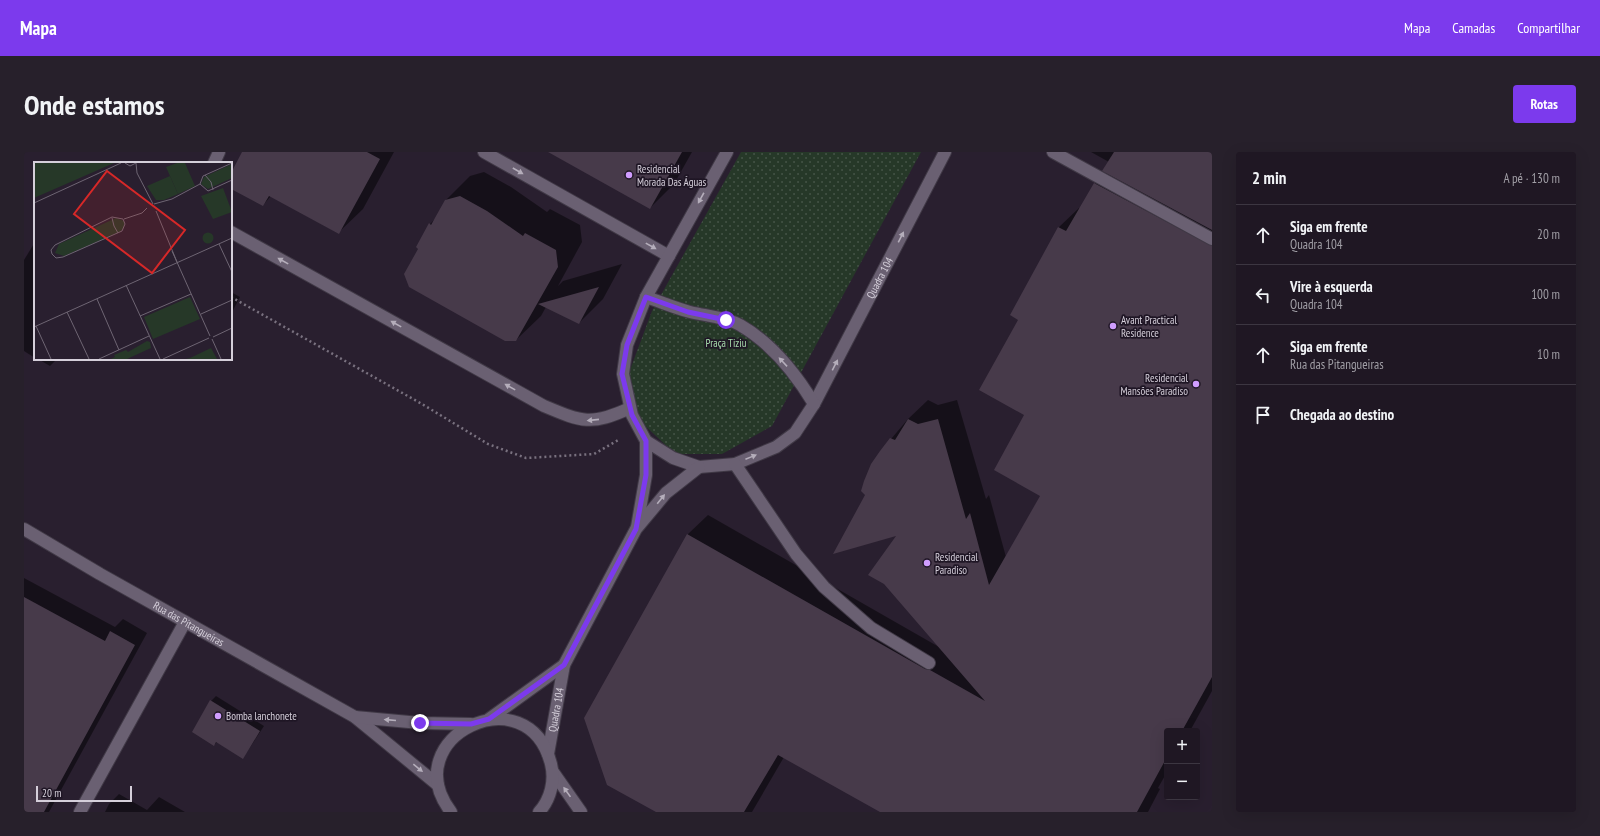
<!DOCTYPE html>
<html lang="pt">
<meta charset="utf-8">
<style>
:root{--surface:#1f1723;--page:#27202b;--text:#f1f3f6;--muted:#a19fa6;--line:#3c3641;--accent:#7c3aed}
body{margin:0;font-family:"PT Sans Narrow",sans-serif;background:var(--page);color:var(--text)}
.controls{position:absolute;right:12px;bottom:12px;display:grid;overflow:hidden;border-radius:4px;box-shadow:0 4px 16px #0002}
.controls button{width:36px;height:36px;display:grid;place-items:center;padding:0;border:0;border-bottom:1px solid var(--line);background:var(--surface);color:var(--text);font:20px sans-serif}
.scale{position:absolute;left:12px;bottom:10px;width:96px;box-sizing:border-box;padding-left:4px;border:2px solid #d5cfda;border-top:0;font-size:11px;line-height:14px;white-space:nowrap;color:#d5cfda;-webkit-text-stroke:3px #1f1625;paint-order:stroke}
.stop{position:absolute;width:12px;height:12px;margin:-9px;border:3px solid #7c3aed;border-radius:50%;background:#fff}
.stop.end{background:#7c3aed;border-color:#fff;box-shadow:0 1px 4px #0008}
.list{margin:0;padding:0;list-style:none}
h2{display:flex;justify-content:space-between;align-items:center;height:52px;margin:0;padding:0 16px;font-size:17px}
h2 small{font-size:13px;font-weight:400;color:var(--muted)}
.list li{display:grid;grid-template-columns:26px 1fr auto;gap:12px;align-items:center;box-sizing:border-box;height:60px;padding:0 16px;border-top:1px solid var(--line)}
.list b{display:block;font-size:15px;white-space:nowrap}
.list p{margin:0;font-size:13px;white-space:nowrap;color:var(--muted)}
.list em{font-size:13px;font-style:normal;color:var(--muted)}
.icon{flex:none;width:22px;height:22px;fill:none;stroke:currentColor;stroke-width:2;stroke-linecap:round;stroke-linejoin:round}
.map{position:relative;flex:none;width:1188px;height:660px;overflow:hidden;border-radius:4px}
header{display:flex;align-items:center;gap:24px;box-sizing:border-box;height:56px;padding:0 20px;background:var(--accent);color:#fff}
header strong{font-size:19px}
nav{display:flex;gap:22px;margin-inline-start:auto;font-size:14px}
.intro{display:flex;align-items:center;justify-content:space-between;box-sizing:border-box;height:96px;padding:0 24px}
h1{margin:0;font-size:28px}
.button{padding:10px 18px;border-radius:4px;background:var(--accent);color:#fff;font-size:14px;font-weight:700}
main{display:flex;gap:24px;padding:0 24px}
aside{flex:1;background:var(--surface);border-radius:4px;box-shadow:0 4px 16px #0002}
.map>svg:first-child{display:block}
.park{fill:url(#park-dots)}
.shadow{fill:#0007}
.building{fill:#473a4a}
.lines{fill:none;stroke-linecap:round;stroke-linejoin:round}
.minor-casing{stroke:#403946;stroke-width:14}
.path{stroke:#79717f;stroke-width:2.5;stroke-dasharray:2 3;stroke-linecap:butt}
.minor{stroke:#6a6072;stroke-width:12}
.oneway{fill:#b5aebb}
.route{stroke:#7c3aed;stroke-width:5}
.poi-dot{fill:#d09dff;stroke:#1f1625;stroke-width:1.5}
.labels{text-anchor:middle;stroke-width:3.5;stroke-linejoin:round;paint-order:stroke}
.poi-label{font-size:11px;fill:#d5cfda;stroke:#1f1625;text-anchor:start}
.street-label{font-size:11px;fill:#d5cfda;stroke:#1f1625}
.park-label{font-size:11px;fill:#a8dcad;stroke:#1f1625}
.inset-road{fill:none;stroke:#6e6573;stroke-width:1}
.view{fill:#d62828;fill-opacity:0.15;stroke:#d62828;stroke-width:2}
.inset-edge{fill:none;stroke:#d5cfda;stroke-width:2}
</style>
<header>
<strong>Mapa</strong>
<nav><a>Mapa</a><a>Camadas</a><a>Compartilhar</a></nav>
</header>
<div class="intro"><h1>Onde estamos</h1><a class="button">Rotas</a></div>
<main>
<div class="map">
<svg width="1188" height="660" viewBox="0 0 1188 660">
<defs>
<pattern id="park-dots" width="8" height="8" patternUnits="userSpaceOnUse"><rect width="8" height="8" fill="#263828"/><path d="M2 2h.1M6 6h.1" fill="none" stroke="#455447" stroke-width="1.8" stroke-linecap="round"/></pattern>
</defs>
<rect width="100%" height="100%" fill="#291f2f"/>
<!-- park -->
<path class="park" d="M717,0H897L748,274L698,302H651L615,268L603,226L628,159Z"/>
<!-- shadow -->
<g class="shadow">
<path d="M220,0H370L339,57L314,81L247,44L239,53L207,25Z"/>
<path d="M525,0H668L650,32L626,56Z"/>
<path d="M1067,0H1188V539L1166,579H1143V620L1134,636L1136,637L1124,660H858L760,605L728,660H634L561,566L664,382L684,363L915,495L874,382L843,343L867,287L884,267L904,248L914,253L933,248L962,347L965,343L982,405L1017,343L1002,262L995,168L987,163L1035,75L1055,56L1057,57L1071,32L1083,20L1085,10Z"/>
<path d="M460,20L487,35L523,60L526,57L556,73L558,90L534,134L539,129L598,112L579,147L555,171L522,155L517,164L492,188L396,97L406,72L413,65L422,48L446,24Z"/>
<path d="M11,90V206L0,199V108Z"/>
<path d="M207,140L216,145L207,162Z"/>
<path d="M14,207H33L26,214Z"/>
<path d="M0,426L91,475L99,467L123,481L25,660H0Z"/>
<path d="M192,544L240,574L219,606L193,590L190,593L187,549Z"/>
<path d="M95,642L123,658L135,645L161,660H81L85,652Z"/>
</g>
<!-- building -->
<g class="building">
<path d="M218,0H343L356,7L315,82L245,44L239,54L209,38L207,21Z"/>
<path d="M524,0H658L626,57Z"/>
<path d="M1090,0H1188V78L1078,19Z"/>
<path d="M1070,31L1188,94V525L1158,579H1143V605L1113,660H856L754,603L720,660H632L583,633L560,566L663,382L901,517L906,518L961,549L860,432L844,423L872,384L809,402L841,343L837,339L840,329L847,312L856,299L866,286L871,288L884,267L894,272L914,267L942,367L946,361L965,433L1016,344L970,318L1000,263L955,238L994,168L986,163L1034,75L1042,79Z"/>
<path d="M436,44L463,59L499,84L501,81L532,98L534,115L492,189H481L385,135L380,122L394,97L392,95L405,71L407,73L421,48Z"/>
<path d="M575,135L555,172L514,152Z"/>
<path d="M0,445L81,489L86,479L111,493L20,660H0Z"/>
<path d="M186,548L236,579L219,607L192,590L190,594L168,580Z"/>
</g>
<g class="lines">
<!-- minor casing -->
<g class="minor-casing">
<g id="minor">
<path d="M460,0L645,104"/>
<path id="s1" d="M703,0L622,145L603,193L599,222L608,263L622,289L649,306L675,315L711,312L752,295L771,281L790,252L921,0"/>
<path d="M1029,0L1188,87"/>
<path d="M190,11L195,0"/>
<path d="M207,80L520,254C558,270 567,274 606,256"/>
<path d="M622,145C637,150 651,156 666,160C682,164 701,165 716,173C747,191 772,222 790,252"/>
<path d="M711,312L772,402L800,435L847,476L905,511"/>
<path d="M613,375L622,323V289"/>
<path id="s2" d="M0,377L76,422L331,565L414,633"/>
<path d="M331,565L396,571L447,572"/>
<path d="M465,567L540,513"/>
<path id="s3" d="M524,602L540,513L612,377L642,341L675,315"/>
<path d="M529,620L557,660"/>
<path d="M56,660L161,470"/>
<path d="M427,660C370,585 504,521 527,612C531,628 527,647 515,660"/>
</g>
</g>
<!-- path -->
<path class="path" d="M207,145L398,252L464,292L502,306L570,302L596,287"/>
<!-- minor -->
<use href="#minor" class="minor"/>
</g>
<!-- one-way arrows -->
<defs><path id="oneway-solid" d="M-6-.8H1V-3.2L6.5 0L1 3.2V.8H-6Z"/></defs>
<g class="oneway">
<use href="#oneway-solid" transform="translate(494 19) rotate(30)"/>
<use href="#oneway-solid" transform="translate(677 46) rotate(119)"/>
<use href="#oneway-solid" transform="translate(877 85) rotate(-63)"/>
<use href="#oneway-solid" transform="translate(627 94) rotate(29)"/>
<use href="#oneway-solid" transform="translate(259 109) rotate(-151)"/>
<use href="#oneway-solid" transform="translate(372 172) rotate(-151)"/>
<use href="#oneway-solid" transform="translate(759 210) rotate(-133)"/>
<use href="#oneway-solid" transform="translate(811 213) rotate(-63)"/>
<use href="#oneway-solid" transform="translate(486 235) rotate(-151)"/>
<use href="#oneway-solid" transform="translate(569 268) rotate(174)"/>
<use href="#oneway-solid" transform="translate(727 305) rotate(-22)"/>
<use href="#oneway-solid" transform="translate(637 347) rotate(-51)"/>
<use href="#oneway-solid" transform="translate(366 568) rotate(-175)"/>
<use href="#oneway-solid" transform="translate(394 616) rotate(39)"/>
<use href="#oneway-solid" transform="translate(543 640) rotate(-125)"/>
</g>
<g class="lines">
<!-- route -->
<path class="route" d="M396,571L447,572L465,567L540,513L612,377L622,323V289L608,263L598,222L603,193L622,145L664,160L702,168"/>
</g>
<!-- markers -->
<g class="poi-dot">
<circle cx="605" cy="23" r="4"/>
<circle cx="1089" cy="174" r="4"/>
<circle cx="1172" cy="232" r="4"/>
<circle cx="903" cy="411" r="4"/>
<circle cx="194" cy="564" r="4"/>
</g>
<g class="labels">
<!-- poi labels -->
<g class="poi-label">
<text x="613" y="21">Residencial<tspan x="613" dy="13">Morada Das Águas</tspan></text>
<text x="1097" y="172">Avant Practical<tspan x="1097" dy="13">Residence</tspan></text>
<text x="1164" y="230" text-anchor="end">Residencial<tspan x="1164" dy="13">Mansões Paradiso</tspan></text>
<text x="911" y="409">Residencial<tspan x="911" dy="13">Paradiso</tspan></text>
<text x="202" y="568">Bomba lanchonete</text>
</g>
<!-- street labels -->
<g class="street-label">
<text dy="4" stroke="none"><textPath href="#s1" startOffset="659">Quadra 104</textPath></text>
<text dy="4" stroke="none"><textPath href="#s2" startOffset="190">Rua das Pitangueiras</textPath></text>
<text dy="4" stroke="none"><textPath href="#s3" startOffset="45">Quadra 104</textPath></text>
</g>
<!-- park labels -->
<g class="park-label">
<text x="702" y="195">Praça Tiziu</text>
</g>
</g>
<!-- overview -->
<g transform="translate(10 10)">
<rect width="198" height="198" fill="#291f2f"/>
<path d="M143,1H151L161,24L144,32L132,5ZM189,26L198,50L179,57L167,34Z" fill="#263828"/>
<path d="M0,1H80L0,36ZM198,2V16L174,27L167,22L170,15ZM136,14L144,32L130,38H122L113,24ZM82,56L90,59V66L85,70L30,94L21,91L25,82ZM168.5 76a5.5 5.5 0 1 1 11 0a5.5 5.5 0 1 1-11 0ZM156,135L166,157L119,177L110,155ZM113,179L116,180L117,186L93,197H77L81,195L80,193L92,188L94,190ZM177,186L183,197H152L156,196Z" fill="#263828"/>
<path class="inset-road" d="M91,1L96,4L102,1M102,1L103,11L119,42M198,1L169,14L166,22L174,29L198,18M171,13L177,20L179,28M0,41L87,1M120,42L138,37L166,22M122,49L143,100M78,55L89,57L91,62L88,69L29,95L22,96L18,92L17,88L21,83ZM78,56L80,64L84,71M90,57L108,51L113,46M185,82L198,110M138,89L176,174M92,123L126,197M63,137L85,188M33,150L55,197M167,152L198,138M106,154L157,132M2,164L17,197M0,165L198,76M179,175L198,166M178,177L187,197M65,197L115,174M129,197L175,176"/>
<path class="view" d="M73,9L151,68L118,111L40,52Z"/>
<rect width="198" height="198" class="inset-edge"/>
</g>
</svg>
<div class="controls">
<button>+</button>
<button>−</button>
</div>
<div class="scale">20 m</div>
<div class="stop" style="left:702px;top:168px"></div>
<div class="stop end" style="left:396px;top:571px"></div>
</div>
<aside>
<h2>2 min<small>A pé · 130 m</small></h2>
<ul class="list">
<li><svg class="icon" aria-label="ahead" viewBox="0 0 24 24"><path d="M12 20V5M6 11l6-6 6 6"/></svg><div><b>Siga em frente</b><p>Quadra 104</p></div><em>20 m</em></li>
<li><svg class="icon" aria-label="left" viewBox="0 0 24 24"><path d="M17 20v-9H6M10 6l-5 5 5 5"/></svg><div><b>Vire à esquerda</b><p>Quadra 104</p></div><em>100 m</em></li>
<li><svg class="icon" aria-label="ahead" viewBox="0 0 24 24"><path d="M12 20V5M6 11l6-6 6 6"/></svg><div><b>Siga em frente</b><p>Rua das Pitangueiras</p></div><em>10 m</em></li>
<li><svg class="icon" aria-label="arrive" viewBox="0 0 24 24"><path d="M6 21V4h12l-3 4 3 4H6"/></svg><div><b>Chegada ao destino</b></div></li>
</ul>
</aside>
</main>
